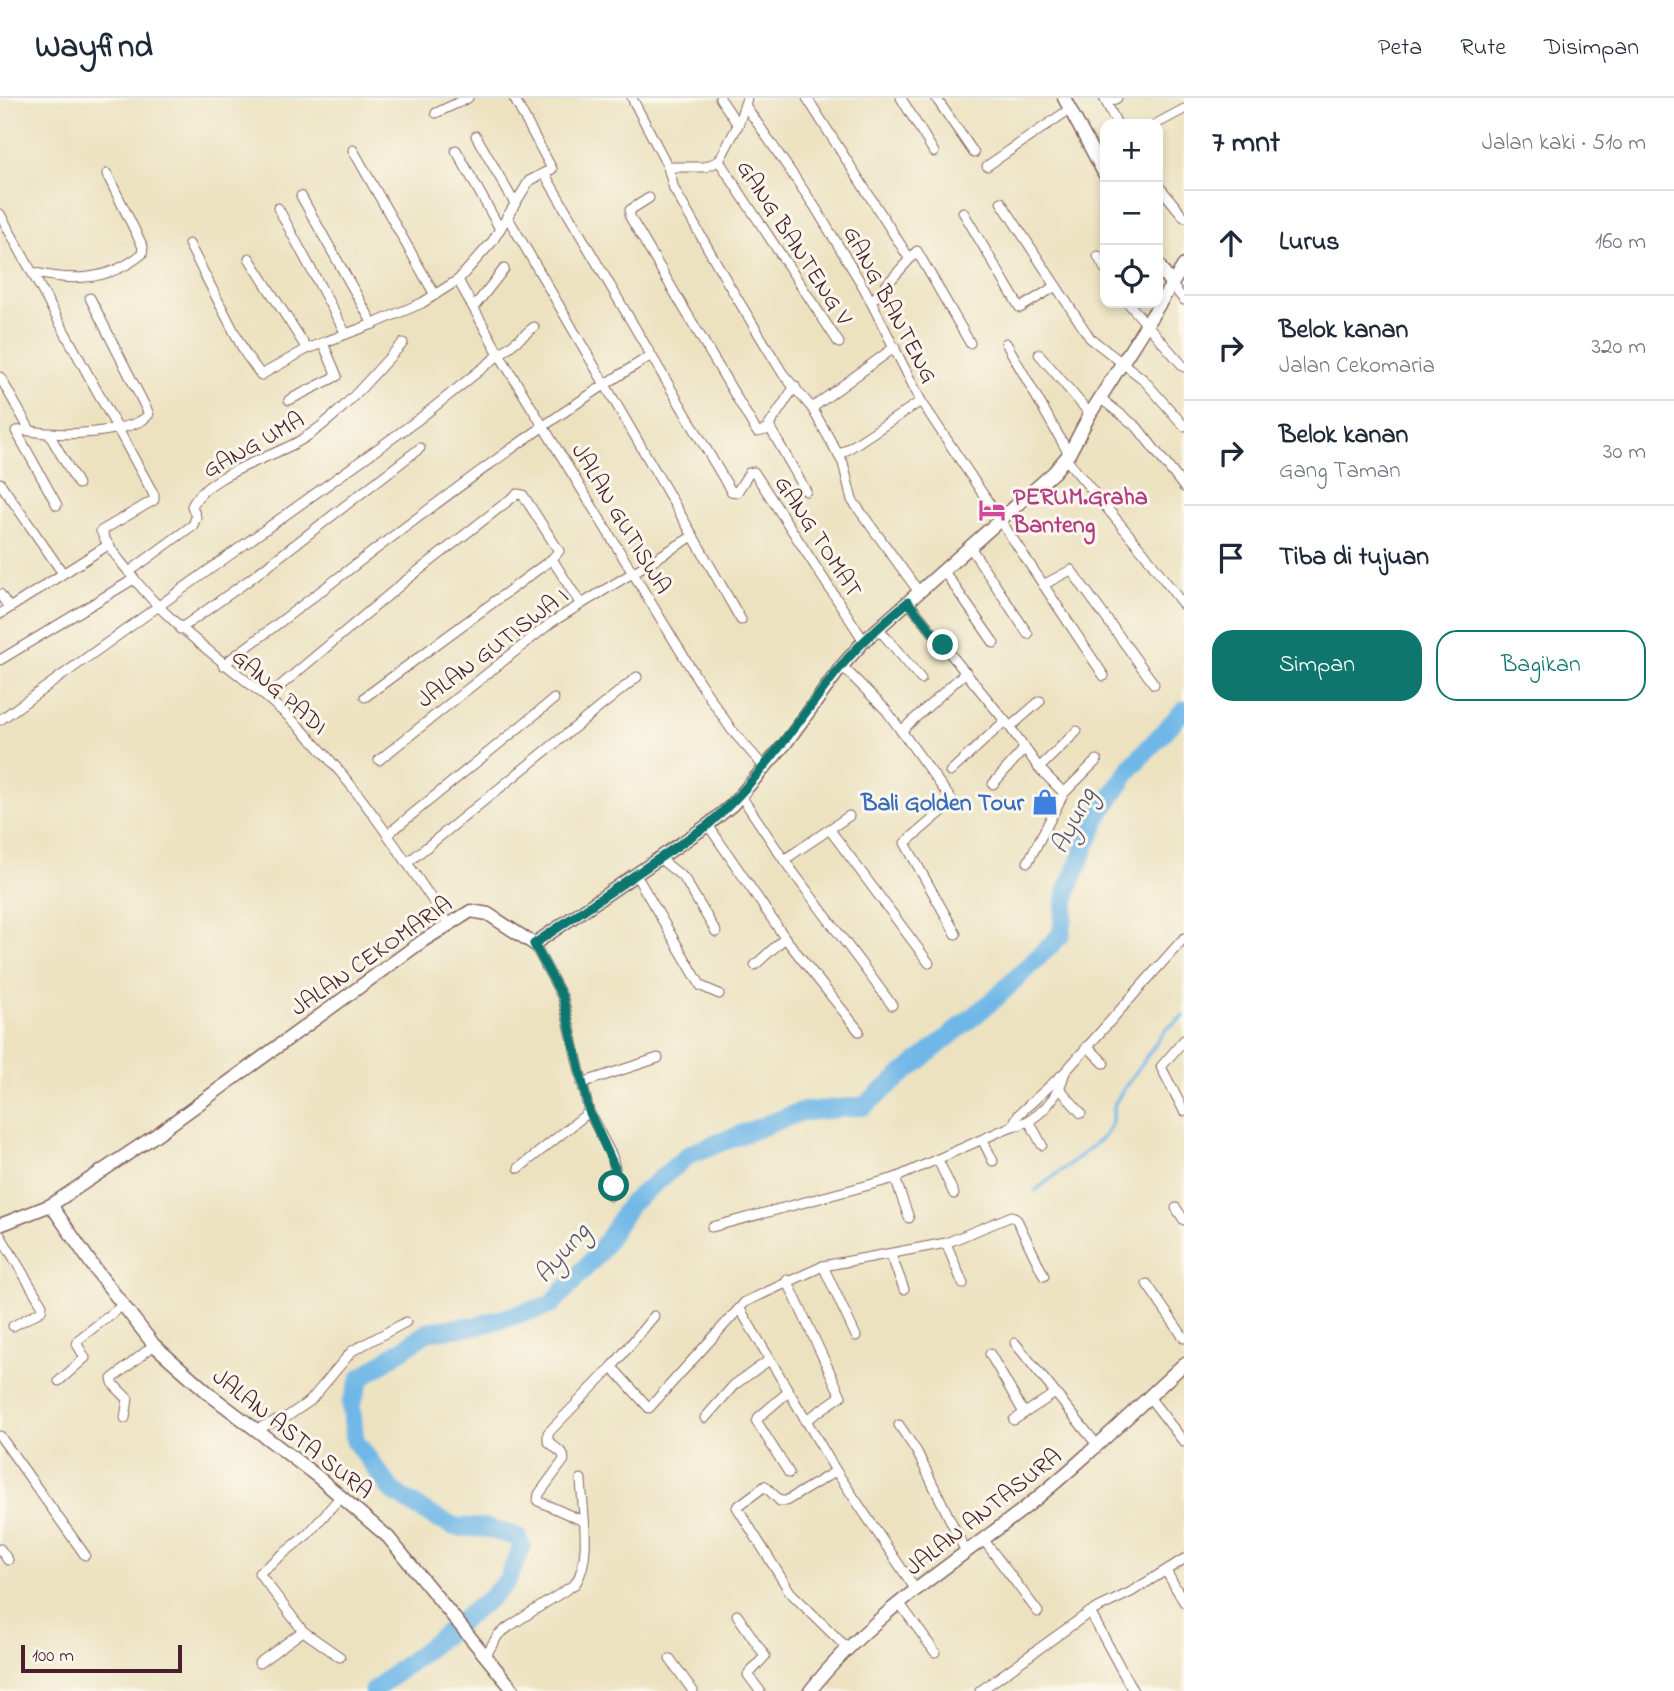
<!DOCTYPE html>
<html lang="id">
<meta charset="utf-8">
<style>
:root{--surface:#fff;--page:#f2f2f3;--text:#1f2937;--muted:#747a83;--line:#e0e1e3;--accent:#0f766e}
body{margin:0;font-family:"Indie Flower",sans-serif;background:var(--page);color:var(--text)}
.controls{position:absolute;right:21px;top:21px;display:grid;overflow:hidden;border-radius:14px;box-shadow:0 4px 10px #0003}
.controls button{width:63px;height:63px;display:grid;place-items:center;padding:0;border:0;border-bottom:2px solid var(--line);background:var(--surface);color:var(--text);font:35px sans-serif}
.scale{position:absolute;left:21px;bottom:18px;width:161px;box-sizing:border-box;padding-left:7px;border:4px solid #4a1f2b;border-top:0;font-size:19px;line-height:24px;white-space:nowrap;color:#4a1f2b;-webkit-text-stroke:5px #fbf7ec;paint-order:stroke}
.stop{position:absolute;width:21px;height:21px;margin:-16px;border:5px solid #0f766e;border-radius:50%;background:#fff}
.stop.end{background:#0f766e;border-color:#fff;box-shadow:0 2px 7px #0008}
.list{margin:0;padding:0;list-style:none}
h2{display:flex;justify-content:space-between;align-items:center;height:91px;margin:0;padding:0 28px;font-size:30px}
h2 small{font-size:23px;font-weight:400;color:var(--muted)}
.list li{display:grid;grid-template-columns:46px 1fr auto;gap:21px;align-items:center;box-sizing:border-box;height:105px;padding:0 28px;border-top:2px solid var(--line)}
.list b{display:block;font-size:26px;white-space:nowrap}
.list p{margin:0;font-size:23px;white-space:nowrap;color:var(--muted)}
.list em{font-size:23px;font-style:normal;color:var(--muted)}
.actions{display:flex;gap:14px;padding:21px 28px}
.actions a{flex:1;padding:16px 0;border:2px solid var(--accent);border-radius:21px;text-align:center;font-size:24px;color:var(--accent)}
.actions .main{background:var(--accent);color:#fff}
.icon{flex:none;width:38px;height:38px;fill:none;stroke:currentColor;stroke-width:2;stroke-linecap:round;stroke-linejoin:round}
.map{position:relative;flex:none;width:1184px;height:1593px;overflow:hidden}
header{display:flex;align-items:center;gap:42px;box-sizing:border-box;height:98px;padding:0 35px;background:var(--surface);border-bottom:2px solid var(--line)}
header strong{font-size:33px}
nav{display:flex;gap:38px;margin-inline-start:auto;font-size:24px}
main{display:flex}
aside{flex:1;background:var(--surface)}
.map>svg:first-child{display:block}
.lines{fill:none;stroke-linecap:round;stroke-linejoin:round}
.stream{stroke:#6fb7e7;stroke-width:3.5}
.river{stroke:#6fb7e7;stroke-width:19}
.street-casing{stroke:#83635f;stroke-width:11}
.secondary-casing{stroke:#83635f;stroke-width:15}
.street{stroke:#fff;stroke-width:9}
.secondary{stroke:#fff;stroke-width:12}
.route{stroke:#0f766e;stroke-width:9}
.labels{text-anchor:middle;stroke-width:6;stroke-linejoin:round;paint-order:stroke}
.street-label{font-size:24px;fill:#4a1f2b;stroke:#fbf7ec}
.hotel-label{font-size:24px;font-weight:bold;fill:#b23c85;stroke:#fbf7ec;text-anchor:start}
.shop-label{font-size:24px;font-weight:bold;fill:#366cbe;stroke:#fbf7ec;text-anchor:end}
.water-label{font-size:26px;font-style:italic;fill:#57546d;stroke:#fbf7ec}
</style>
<header>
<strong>Wayfind</strong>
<nav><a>Peta</a><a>Rute</a><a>Disimpan</a></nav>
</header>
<main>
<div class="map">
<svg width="1184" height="1593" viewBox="0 0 1184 1593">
<rect width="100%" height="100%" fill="#fbf7ec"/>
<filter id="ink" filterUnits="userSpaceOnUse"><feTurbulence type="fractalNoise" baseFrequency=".0143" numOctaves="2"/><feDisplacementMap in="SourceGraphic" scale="14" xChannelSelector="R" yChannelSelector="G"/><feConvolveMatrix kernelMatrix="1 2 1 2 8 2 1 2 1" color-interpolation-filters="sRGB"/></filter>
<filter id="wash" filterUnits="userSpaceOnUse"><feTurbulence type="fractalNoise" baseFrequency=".00686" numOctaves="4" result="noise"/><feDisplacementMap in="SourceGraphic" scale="28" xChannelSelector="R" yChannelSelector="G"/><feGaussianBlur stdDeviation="1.57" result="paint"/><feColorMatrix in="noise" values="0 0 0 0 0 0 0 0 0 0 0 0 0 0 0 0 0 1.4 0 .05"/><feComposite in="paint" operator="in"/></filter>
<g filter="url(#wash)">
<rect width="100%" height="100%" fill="#ece2c0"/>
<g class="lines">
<!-- stream -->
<path class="stream" d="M1035,1093L1104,1039L1111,1026L1115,1005L1123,992L1166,931L1184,918"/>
<!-- river -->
<path class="river" d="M373,1593L489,1501L507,1483L522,1449L518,1439L485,1430L456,1429L435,1420L393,1394L355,1343L351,1306L361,1280L429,1233L476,1228L551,1207L598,1156L630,1106L690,1056L800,1014L864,1008L997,899L1061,837L1067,793L1099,717L1132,668L1184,612"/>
</g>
</g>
<g filter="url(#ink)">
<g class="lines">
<!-- street casing -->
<g class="street-casing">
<g id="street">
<path d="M632,0L668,69L674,91L729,187L783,276L812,310L843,365L852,402L919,494"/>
<path d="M720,0L738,27"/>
<path d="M807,0L909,160"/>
<path d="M901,0L934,54"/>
<path d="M936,0L974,55"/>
<path d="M1104,0L1117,26"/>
<path d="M1107,5L1117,0"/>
<path d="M745,7L815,109L864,190L921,303L1104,578"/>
<path d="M436,15L468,0"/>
<path d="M1156,26L1184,11"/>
<path d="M476,38L514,104"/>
<path d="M353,52L435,197"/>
<path d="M456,52L500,131"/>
<path d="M719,63L839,245"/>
<path d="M719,63L738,27L747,0"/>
<path d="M987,68L1070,11"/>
<path d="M668,69H705L719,63"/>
<path d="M544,75L731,393L737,394L749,375L754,374L864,543"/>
<path d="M1158,87L1184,119"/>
<path d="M301,98L373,226L422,205L458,182L492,144L529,83L552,71L514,0"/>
<path d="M649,100L630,112V119L757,334L766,332L795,288"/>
<path d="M1001,104L1090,240L1143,281L1184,328"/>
<path d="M278,110L346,236L373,226"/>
<path d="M963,114L1020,210L1056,188"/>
<path d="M0,116L154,397V402L101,433C107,448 118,460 128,473C174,534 233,568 289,619C352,678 400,755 448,825"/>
<path d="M507,118L693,438"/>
<path d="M189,146L245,255L261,277L307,251L346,236"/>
<path d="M1098,158L1105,171"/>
<path d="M249,160L307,251"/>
<path d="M32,174C71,184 109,183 142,156L143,149L107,76"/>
<path d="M458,182L499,256L700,585L731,631L765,670"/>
<path d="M1171,186L1184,202"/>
<path d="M871,204L917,153L970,245"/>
<path d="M1128,205L1184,269"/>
<path d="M474,209L504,171"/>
<path d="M1006,245L1069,356"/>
<path d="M1039,256L1090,316"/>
<path d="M0,279L30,332"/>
<path d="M1100,300L1137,329L1184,389"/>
<path d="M289,302L337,278L323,245"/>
<path d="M812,310L895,249"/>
<path d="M769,328L806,393"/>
<path d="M49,336L78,386"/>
<path d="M839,357L921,303"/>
<path d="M1066,361L1145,456L1184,508"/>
<path d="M0,385L62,474"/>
<path d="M57,407L16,333C27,331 38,335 49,335C72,337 136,334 149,316L90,200"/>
<path d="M970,449L1028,536"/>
<path d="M943,472L994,545"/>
<path d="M129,474L193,427L196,419L192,408C207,376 272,360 301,342C341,318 371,278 403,245"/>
<path d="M1043,487L1071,472L1154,586"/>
<path d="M0,496L9,510"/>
<path d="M908,504L1010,629L1039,670L1064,695"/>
<path d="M0,516L108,447"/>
<path d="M878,530L921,581"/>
<path d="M180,531L249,482L420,350"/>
<path d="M0,562L134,481"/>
<path d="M223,567C364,462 500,351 650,258"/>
<path d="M842,568L886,612L953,704L905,745L956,836"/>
<path d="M267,599L404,484L517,396L523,397L559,453L552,461L580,505"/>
<path d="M365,599L552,461"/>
<path d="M0,622L419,321L534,229"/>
<path d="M1010,629L1040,603"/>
<path d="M901,633L966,574"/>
<path d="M379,662L552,524L693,438L741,522"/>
<path d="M1039,670L1077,633"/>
<path d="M950,674L1005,623"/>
<path d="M993,686L1024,651"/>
<path d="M741,698L784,762L892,907"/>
<path d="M708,727L785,840L859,933"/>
<path d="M830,732L929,865"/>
<path d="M388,736L554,601"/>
<path d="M784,762L849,718"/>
<path d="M664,764L684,780L716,834"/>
<path d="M1028,764L1064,695L1097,662"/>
<path d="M407,765L637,579"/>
<path d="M636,777L701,888L719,896"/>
<path d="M534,846L563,900L589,1014L612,1058L615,1070L610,1098"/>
<path d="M755,867L785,840"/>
<path d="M1184,942L1161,969L1184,1013"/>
<path d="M1087,948L1104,965"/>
<path d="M582,985L658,960"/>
<path d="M1060,991L1081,1015"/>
<path d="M1029,1023L1042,1047"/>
<path d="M1012,1028C1038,1025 1059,998 1065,974"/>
<path d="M983,1043L993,1063"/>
<path d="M938,1062L954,1096"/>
<path d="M519,1070L589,1014"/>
<path d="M895,1080L909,1120"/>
<path d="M1176,1110L1184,1122"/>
<path d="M712,1129L895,1080L1012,1028L1019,1016L1065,974L1184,840"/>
<path d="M0,1137L42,1207L41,1213L13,1228"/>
<path d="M946,1145L963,1186"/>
<path d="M891,1157L904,1191"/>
<path d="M823,1168L856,1238"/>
<path d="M787,1182L841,1298L805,1323"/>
<path d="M1147,1186L1184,1240"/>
<path d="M740,1211L836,1373L916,1492"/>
<path d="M1015,1245L1098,1348"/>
<path d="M990,1256L1024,1315"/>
<path d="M612,1269L649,1310L745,1204L823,1168L946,1145L1012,1118L1017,1122L1044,1178"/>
<path d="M59,1283L85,1260L77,1246L79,1241L123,1207"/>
<path d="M787,1295L759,1319L757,1324L789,1375"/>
<path d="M1149,1299L1184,1344"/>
<path d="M125,1320L128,1301L114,1287L112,1281L154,1247"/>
<path d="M705,1320L734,1287L768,1263"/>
<path d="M1014,1322L1054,1296"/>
<path d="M899,1327L917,1354L966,1454"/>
<path d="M257,1331L288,1318L310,1303L352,1253L406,1224"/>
<path d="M0,1338L85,1457"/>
<path d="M836,1373L786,1403H780L765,1388L737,1409L790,1494L847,1550"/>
<path d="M583,1423L538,1403L539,1396L564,1362L563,1356L548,1343V1335L612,1269L654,1218"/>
<path d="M983,1441L1038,1514"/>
<path d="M0,1451L8,1462"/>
<path d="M1166,1473L1184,1504"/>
<path d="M900,1506L935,1554"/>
<path d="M737,1517L765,1558L748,1577L760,1593"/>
<path d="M486,1557L498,1537L510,1528L575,1486C593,1460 582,1411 581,1381"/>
<path d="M340,1559L303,1533L259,1475L308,1436L341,1398"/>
<path d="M670,1561L693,1593"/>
<path d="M259,1565L303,1533"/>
<path d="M980,1593L1090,1514"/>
<path d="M1133,1593L1090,1514L1131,1494L1184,1461"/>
</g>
</g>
<!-- secondary casing -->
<g class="secondary-casing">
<g id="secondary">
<path d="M1064,0L1105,77"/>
<path d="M1158,166L1171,186"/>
<path d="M51,1107L95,1171L154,1247L213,1299L318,1379L388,1439L514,1593"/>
<path d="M0,1127L51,1107L153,1039L424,842L471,813L488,816L534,846L708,727L732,707L785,646L842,568L864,543L1054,374L1069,356L1090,316L1184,167"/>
<path d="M810,1593C867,1520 948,1469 1021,1413C1078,1368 1130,1316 1184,1266"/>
</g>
</g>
<!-- street -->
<use href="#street" class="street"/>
<!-- secondary -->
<use href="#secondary" class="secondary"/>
</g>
</g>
<g class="lines" filter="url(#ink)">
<!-- route -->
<path class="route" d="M614,1088L615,1070L589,1013L563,900L534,846L708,727C762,680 798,622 842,567C861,544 885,523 908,504L943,547"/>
</g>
<!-- icons -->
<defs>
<g id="hotel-bare" transform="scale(2.1)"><path d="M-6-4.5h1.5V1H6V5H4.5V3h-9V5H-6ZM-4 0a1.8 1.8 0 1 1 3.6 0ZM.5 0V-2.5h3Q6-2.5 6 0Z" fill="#d1479c" stroke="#fbf7ec" stroke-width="2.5" paint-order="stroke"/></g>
<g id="shop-bare" transform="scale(2.1)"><path d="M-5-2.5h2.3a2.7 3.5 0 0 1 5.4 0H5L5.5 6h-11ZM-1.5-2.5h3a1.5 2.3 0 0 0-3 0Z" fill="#3f7fe0" stroke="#fbf7ec" stroke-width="2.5" paint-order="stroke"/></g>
</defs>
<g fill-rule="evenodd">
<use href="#hotel-bare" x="992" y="412"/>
<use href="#shop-bare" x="1045" y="704"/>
</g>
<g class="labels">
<!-- street labels -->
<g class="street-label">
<text transform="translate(795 144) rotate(57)" y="8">GANG BANTENG V</text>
<text transform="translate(891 206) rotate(62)" y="8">GANG BANTENG</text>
<text transform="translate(253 346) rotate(-29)" y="8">GANG UMA</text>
<text transform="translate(622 420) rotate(59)" y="8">JALAN GUTISWA</text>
<text transform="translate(819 438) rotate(57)" y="8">GANG TOMAT</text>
<text transform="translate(492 549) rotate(-37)" y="8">JALAN GUTISWA I</text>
<text transform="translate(280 593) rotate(41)" y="8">GANG PADI</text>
<text transform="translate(371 857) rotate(-35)" y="8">JALAN CEKOMARIA</text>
<text transform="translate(293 1335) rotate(38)" y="8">JALAN ASTA SURA</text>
<text transform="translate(983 1413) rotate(-38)" y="8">JALAN ANTASURA</text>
</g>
<!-- hotel labels -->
<g class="hotel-label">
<text x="1013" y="406">PERUM.Graha<tspan x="1013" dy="28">Banteng</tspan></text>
</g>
<!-- shop labels -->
<g class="shop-label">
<text x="1024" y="712">Bali Golden Tour</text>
</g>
<!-- water labels -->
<g class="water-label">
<text transform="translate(1072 722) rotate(-63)" y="9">Ayung</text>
<text transform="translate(561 1154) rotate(-49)" y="9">Ayung</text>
</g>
</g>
</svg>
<div class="controls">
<button>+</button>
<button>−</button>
<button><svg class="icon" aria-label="locate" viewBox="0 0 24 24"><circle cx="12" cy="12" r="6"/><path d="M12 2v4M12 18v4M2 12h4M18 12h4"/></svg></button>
</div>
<div class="scale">100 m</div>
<div class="stop" style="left:614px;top:1088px"></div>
<div class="stop end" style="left:943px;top:547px"></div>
</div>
<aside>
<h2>7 mnt<small>Jalan kaki · 510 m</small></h2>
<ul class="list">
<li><svg class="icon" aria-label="ahead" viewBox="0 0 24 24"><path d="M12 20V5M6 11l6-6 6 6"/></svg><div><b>Lurus</b></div><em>160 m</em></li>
<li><svg class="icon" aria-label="right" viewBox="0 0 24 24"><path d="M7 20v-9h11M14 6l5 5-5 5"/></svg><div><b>Belok kanan</b><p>Jalan Cekomaria</p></div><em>320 m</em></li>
<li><svg class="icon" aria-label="right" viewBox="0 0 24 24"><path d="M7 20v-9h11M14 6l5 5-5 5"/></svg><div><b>Belok kanan</b><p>Gang Taman</p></div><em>30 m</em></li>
<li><svg class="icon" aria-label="arrive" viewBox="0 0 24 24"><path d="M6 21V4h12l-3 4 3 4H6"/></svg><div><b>Tiba di tujuan</b></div></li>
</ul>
<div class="actions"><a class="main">Simpan</a><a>Bagikan</a></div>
</aside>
</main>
